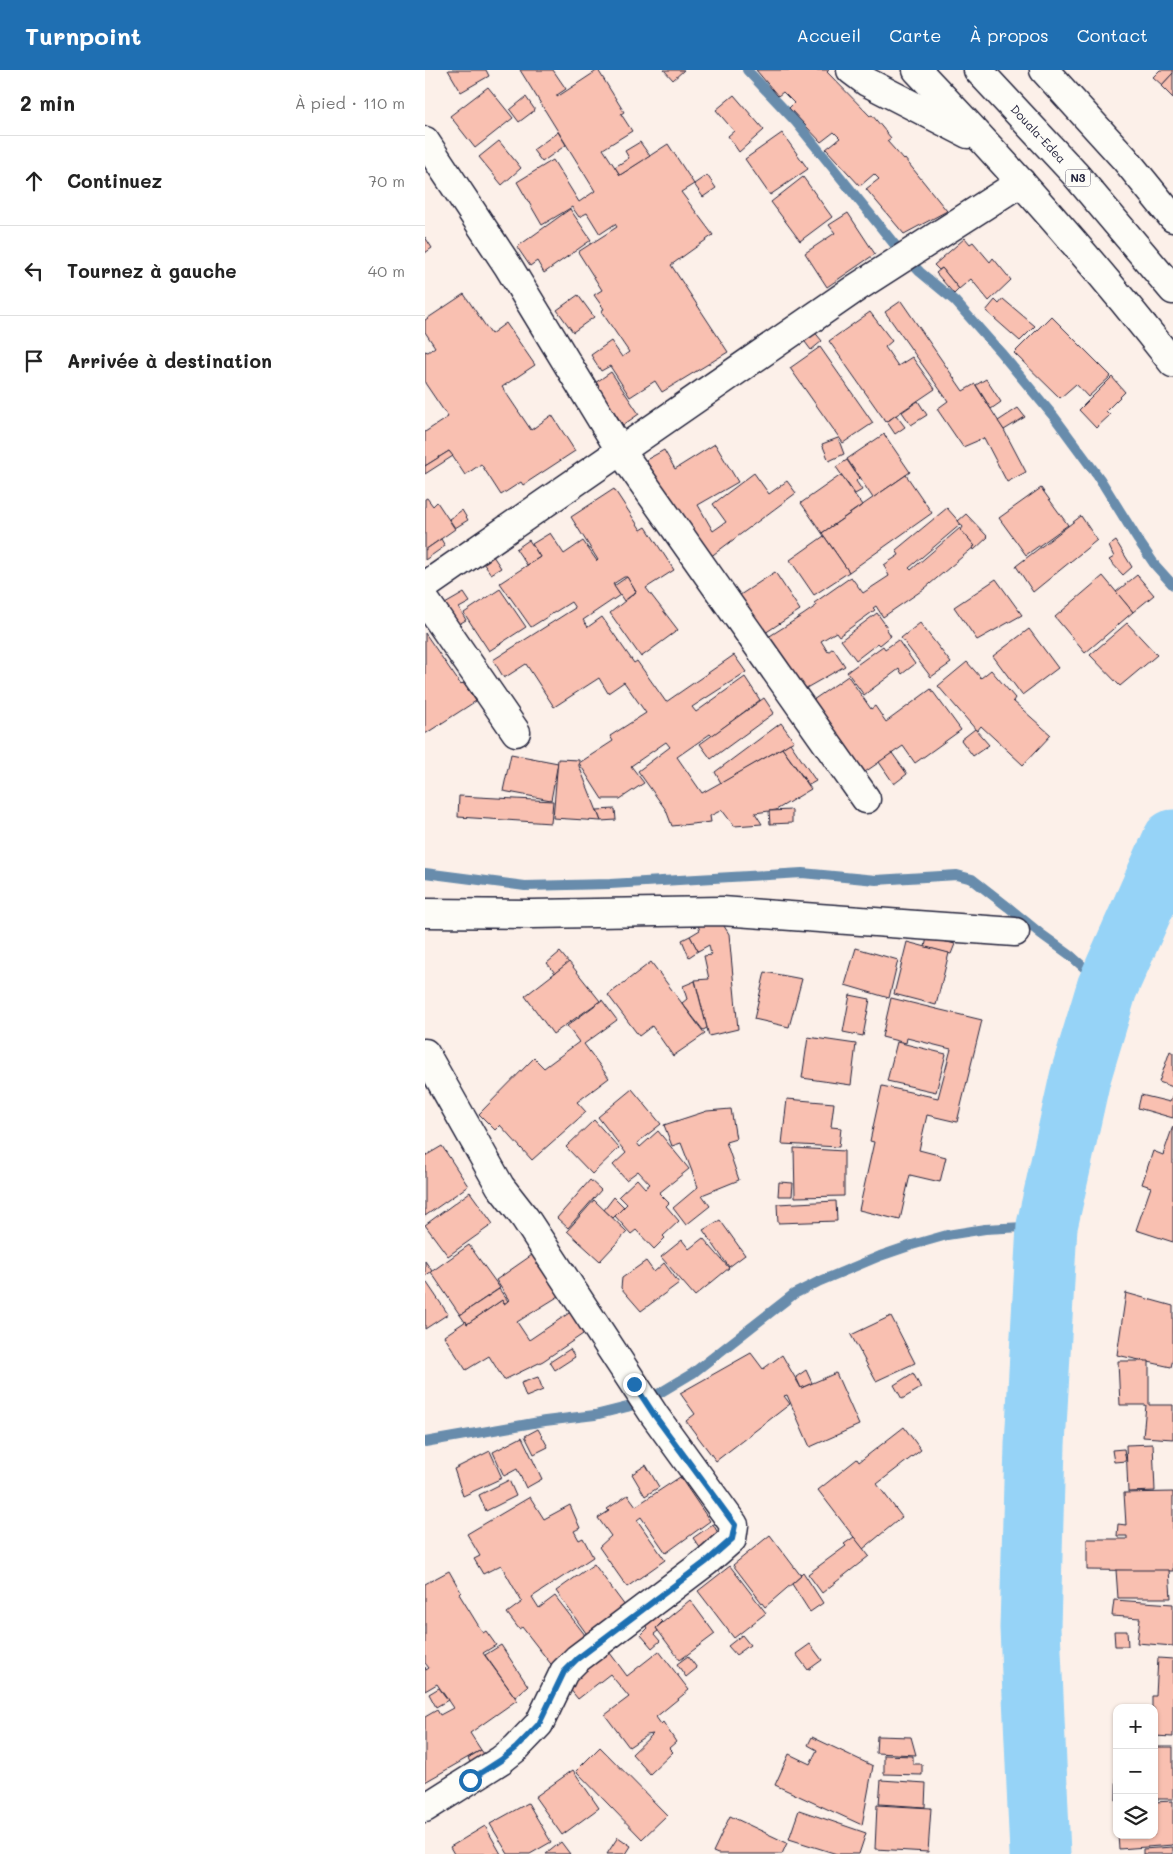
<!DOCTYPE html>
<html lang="fr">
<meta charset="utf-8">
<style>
:root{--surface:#fff;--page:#f6f6f6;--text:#222;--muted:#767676;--line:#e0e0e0;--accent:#1f6fb2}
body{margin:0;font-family:Mali,sans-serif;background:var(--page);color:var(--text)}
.controls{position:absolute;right:15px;bottom:15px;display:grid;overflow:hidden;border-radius:10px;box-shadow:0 1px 4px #0004}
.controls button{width:45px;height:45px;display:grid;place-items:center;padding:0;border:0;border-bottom:1px solid var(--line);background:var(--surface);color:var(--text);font:25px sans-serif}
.stop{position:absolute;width:15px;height:15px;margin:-11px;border:4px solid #1f6fb2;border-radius:50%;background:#fff}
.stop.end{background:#1f6fb2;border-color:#fff;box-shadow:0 1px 5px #0008}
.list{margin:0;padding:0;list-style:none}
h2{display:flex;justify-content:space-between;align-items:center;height:65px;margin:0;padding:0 20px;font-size:21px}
h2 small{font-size:16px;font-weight:400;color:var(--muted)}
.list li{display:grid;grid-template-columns:32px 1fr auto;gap:15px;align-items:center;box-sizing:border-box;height:90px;padding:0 20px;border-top:1px solid var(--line)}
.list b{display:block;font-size:19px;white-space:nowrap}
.list em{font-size:16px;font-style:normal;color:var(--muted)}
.icon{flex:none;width:28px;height:28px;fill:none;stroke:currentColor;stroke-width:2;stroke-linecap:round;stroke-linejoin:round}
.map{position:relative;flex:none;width:748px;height:1784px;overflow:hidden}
header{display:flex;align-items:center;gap:30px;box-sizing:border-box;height:70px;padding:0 25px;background:var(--accent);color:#fff}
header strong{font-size:24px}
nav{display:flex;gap:28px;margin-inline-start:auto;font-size:18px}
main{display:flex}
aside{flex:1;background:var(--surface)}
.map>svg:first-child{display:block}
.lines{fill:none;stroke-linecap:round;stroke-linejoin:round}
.stream{stroke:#688cac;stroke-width:10}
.river{stroke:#96d3f7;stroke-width:61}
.building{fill:#f9c0b1;stroke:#22223b}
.minor-casing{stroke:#22223b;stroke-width:31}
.primary-casing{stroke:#22223b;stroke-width:31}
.trunk-casing{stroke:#22223b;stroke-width:31}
.minor{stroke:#fdfcf7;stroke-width:28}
.primary{stroke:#fdfcf7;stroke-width:28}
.trunk{stroke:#fdfcf7;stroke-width:28}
.route{stroke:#1f6fb2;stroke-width:6}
.labels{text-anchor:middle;stroke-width:4;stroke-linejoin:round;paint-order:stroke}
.shield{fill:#fdfcf7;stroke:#646373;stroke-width:1}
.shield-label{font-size:11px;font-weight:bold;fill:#22223b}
.street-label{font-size:12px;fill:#22223b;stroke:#fdfcf7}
</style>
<header>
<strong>Turnpoint</strong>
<nav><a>Accueil</a><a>Carte</a><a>À propos</a><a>Contact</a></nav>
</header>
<main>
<aside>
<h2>2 min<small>À pied · 110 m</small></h2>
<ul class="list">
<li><svg class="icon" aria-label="ahead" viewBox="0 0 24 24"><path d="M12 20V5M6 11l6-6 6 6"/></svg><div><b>Continuez</b></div><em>70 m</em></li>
<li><svg class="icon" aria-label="left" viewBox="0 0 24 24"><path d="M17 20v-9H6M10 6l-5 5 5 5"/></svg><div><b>Tournez à gauche</b></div><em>40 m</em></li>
<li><svg class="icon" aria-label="arrive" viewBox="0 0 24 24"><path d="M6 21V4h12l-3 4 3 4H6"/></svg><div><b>Arrivée à destination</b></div></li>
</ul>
</aside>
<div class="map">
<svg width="748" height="1784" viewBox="0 0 748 1784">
<rect width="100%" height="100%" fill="#fcf0e9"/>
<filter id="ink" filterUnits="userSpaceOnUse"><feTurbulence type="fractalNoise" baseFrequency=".02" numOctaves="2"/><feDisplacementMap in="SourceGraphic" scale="10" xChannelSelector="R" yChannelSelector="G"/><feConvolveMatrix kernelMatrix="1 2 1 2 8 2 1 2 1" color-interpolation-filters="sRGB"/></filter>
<g filter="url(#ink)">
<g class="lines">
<!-- stream -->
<g class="stream">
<path d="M322,0L371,52L474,180L495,202L530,231L576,283L630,348L675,409L713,470L730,495L748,515"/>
<path d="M0,803L100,816L185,814L377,803L451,810L532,805L547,809L583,837L616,864L645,885L682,918"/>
<path d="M0,1372L120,1351L170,1345L202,1337L223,1330L268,1303L369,1224L393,1212L455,1186L487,1175L522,1165L560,1159L622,1156"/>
</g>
<!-- river -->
<path class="river" d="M615,1784L605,1558L610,1375L622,1156L655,1008L682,918L748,770"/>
</g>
<!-- building -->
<g class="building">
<path d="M23,0H61L64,6L36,22Z"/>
<path d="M95,0H128L141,19L132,25V27L173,0L199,42L196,44L207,61L178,79L195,105L243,74L269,114L256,122L288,165L246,195L303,282L237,322L230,311L205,327L185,296L176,301L166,285L186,271L197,287L204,282L176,241L179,239L169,225L177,220L153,182L192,157L190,154L175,164L162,143L154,147L147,137L117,155L92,112L128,90L154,132L170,121Z"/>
<path d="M239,0H259L248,10Z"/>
<path d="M331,0H404L402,2L445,46L447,45L466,68L462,71L479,90L480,89L522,141L479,164L441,119L454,109L449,104L435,116L401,79L415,68L409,62L396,72L364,38L369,33L358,22L353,26Z"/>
<path d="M735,0H748V3L737,15L728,7Z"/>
<path d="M748,3V28L736,16Z"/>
<path d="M63,17L88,48L50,78L25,46Z"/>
<path d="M309,25L339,60L314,82L303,66L309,61L291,40Z"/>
<path d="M101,27L110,40L94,52L85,40Z"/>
<path d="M133,62L141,75L117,92L108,80Z"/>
<path d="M357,63L383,99L345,125L320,89Z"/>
<path d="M74,71L96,98L77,115L54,87Z"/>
<path d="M215,72L225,86L195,105L190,97L204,88L200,81Z"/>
<path d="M282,105L291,118L278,127L269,114Z"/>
<path d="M378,107L407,147L375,171L346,132Z"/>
<path d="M145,139L166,170L119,203L112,191L105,196L92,177Z"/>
<path d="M423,143L450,184L402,217L380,183L410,163L404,155Z"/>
<path d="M0,167L7,178L0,183Z"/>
<path d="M540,168L545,174L548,172L565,192L568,188L586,210L564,231L546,209L534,219L517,198L514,200L509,195Z"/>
<path d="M517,198L534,219L529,224L511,203Z"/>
<path d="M39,224L66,264L81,253L110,295L77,317L106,360L127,345L150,381L98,415L96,412L76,425L56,394L40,405L24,381L0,396V362L23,347L0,313V281L3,282L10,277L0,262V250Z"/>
<path d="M153,225L169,247L148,262L132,240Z"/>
<path d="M578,229L610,256L595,271L561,241L570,230L574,234Z"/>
<path d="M476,231L538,321L550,314L579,360L601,402L582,412L559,368L538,377L512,339L523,331L460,242Z"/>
<path d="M445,242L467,271L460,277L473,296L487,287L510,319L461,352L404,271Z"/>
<path d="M626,246L686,306L663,327L651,314L635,328L589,283Z"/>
<path d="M388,260L397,271L386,280L377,268Z"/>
<path d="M395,277L448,353L418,373L365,298Z"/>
<path d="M186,302L214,344L198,355L170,313Z"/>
<path d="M687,307L700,322L681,341L685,345L671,358L654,340Z"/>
<path d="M561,309L576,332L566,339L551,315Z"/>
<path d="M493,331L502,345L486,355L477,342Z"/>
<path d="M593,338L600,347L579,360L573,351Z"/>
<path d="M471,345L480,357L470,364L462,352Z"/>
<path d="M459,364L485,402L448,428L422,389Z"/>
<path d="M413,368L419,384L404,391L397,374Z"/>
<path d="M290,374L313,412L273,435L288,461L301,452L288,434L329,403L344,424L362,411L371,423L281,490L221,390L239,380L250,399Z"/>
<path d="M24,381L28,386L0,404V396Z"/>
<path d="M422,390L434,408L431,411L437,420L430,424L411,397Z"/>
<path d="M416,405L437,435L397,463L376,433Z"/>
<path d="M481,405L507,443L424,502L397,463Z"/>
<path d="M616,418L643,455L601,485L574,448Z"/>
<path d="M189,419L216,460L221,457L249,500L221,518L253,560L216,587L185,543L211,522L202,507H199L188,514L195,525L158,550L163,557L177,547L209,593L212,591L241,632L309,585L321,602L267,637L271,642L320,607L335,630L287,666L285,664L252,687L277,723L357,678L386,719L351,740L330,743L337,754L309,756L297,740L285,746L286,752L247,756L241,740L213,701L245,677L241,672L206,696L219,713L195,729H177L154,693L188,671L185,666L221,643L199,612L183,623L174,608L129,637L101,594L79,608L68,590L150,538L146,532L106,557L75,513L115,487L107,474L125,463L139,484L158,471L172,491L173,490L146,447Z"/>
<path d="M2,428L8,436L12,432L30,459L0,480V429Z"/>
<path d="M522,438L536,454L484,498L486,500L535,458L550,476L499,519L458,547L451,536L448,538L450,540L414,566L411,562L396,571L403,582L408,578L420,596L376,621L340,569L378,545L391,536L389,533L426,507L438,523L464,506L459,495L474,485L471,480Z"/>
<path d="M37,440L43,450L30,458L24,449Z"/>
<path d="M541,444L563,467L549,480L548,477L550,476L536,460L538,457L533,451Z"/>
<path d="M656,446L672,470L608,522L591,496Z"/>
<path d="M399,466L424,502L389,525L365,490Z"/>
<path d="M16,469L20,476L0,490V480Z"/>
<path d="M104,470L115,487L102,495L91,479Z"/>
<path d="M691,471L707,497L698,505L684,490L689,487L684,476Z"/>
<path d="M68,486L76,498L66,504L58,493Z"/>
<path d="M350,502L375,540L337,565L312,527Z"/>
<path d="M712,505L729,525L708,542L691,522Z"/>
<path d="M678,506L708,542L660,583L630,547Z"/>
<path d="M202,507L211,522L199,531L189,516Z"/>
<path d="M571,509L597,545L552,570L529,537Z"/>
<path d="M75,519L101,557L64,581L39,543Z"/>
<path d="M39,523L45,532L34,538L41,550L25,559L13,538Z"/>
<path d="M452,543L462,557L461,558L466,566L455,575L453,573L431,590L416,570Z"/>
<path d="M495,553L526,593L506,607L476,568Z"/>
<path d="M702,553L732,585L695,616L665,585Z"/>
<path d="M604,559L633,598L597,625L568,586Z"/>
<path d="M0,563L36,615L38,613L51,631L0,664Z"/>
<path d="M473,570L490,594L477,604L474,599L439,625L422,602L458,576L460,579Z"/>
<path d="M542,592L556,608L566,600L590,628L588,631L626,665L598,695L556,656L552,661L513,616Z"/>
<path d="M423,606L446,639L450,636L461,652L506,619L536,660L490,693L478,676L437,704L388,630Z"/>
<path d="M339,628L349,643L286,689L275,674Z"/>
<path d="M356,653L369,671L296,713L290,702Z"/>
<path d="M550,659L564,675L548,686L536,670Z"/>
<path d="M365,673L391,711L384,715L357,678Z"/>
<path d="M467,683L482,704L469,714L454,692Z"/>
<path d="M86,684L133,693L126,730L78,721Z"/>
<path d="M133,689L154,690V696L176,751L128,748Z"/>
<path d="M34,726L128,731L126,753L33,747Z"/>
<path d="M190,739L191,750L176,751L172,740Z"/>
<path d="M367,740V753L345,754L344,741Z"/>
<path d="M292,845L304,864L313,959L284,966L270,910L284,909L279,886L286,885L284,875L273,881L265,866L275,860L273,856Z"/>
<path d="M265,866L273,881L264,887L257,870Z"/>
<path d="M502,867L530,874L526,884L500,877Z"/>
<path d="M482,872L524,883L511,935L469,924Z"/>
<path d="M431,878L473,890L464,928L420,915Z"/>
<path d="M135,882L144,893L130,903L122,893Z"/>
<path d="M144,892L175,931L128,964L100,926Z"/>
<path d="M226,892L280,964L248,986L227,956L214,966L183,925Z"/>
<path d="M340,902L377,909L364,957L329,949Z"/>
<path d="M270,911L282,958L278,960L257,933L262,929L258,916Z"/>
<path d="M425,925L445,929L438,966L418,962Z"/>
<path d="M466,928L557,950L532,1052L502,1045L494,1080L521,1087L515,1112L485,1105L475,1150L434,1140L449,1072L445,1071L457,1016L513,1028L526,979L482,968L481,973L457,967Z"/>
<path d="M177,930L192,950L159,974L184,1008L152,1032L161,1042L107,1090L75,1055L70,1060L54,1044L109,988L119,998L154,972L142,956Z"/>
<path d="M383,967L431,974L426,1015L377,1008Z"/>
<path d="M472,972L521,984L511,1022L462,1011Z"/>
<path d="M745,981L748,983V1017L734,1012Z"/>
<path d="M207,1019L236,1054L212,1073L215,1077L233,1061L264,1099L234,1123L244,1133L241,1136L254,1151L238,1166L240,1168L229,1179L211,1160L206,1164L190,1146L202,1134L194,1126L212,1109L220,1118L225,1114L213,1101L201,1110L188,1095L201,1083L173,1047Z"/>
<path d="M716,1025L745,1032L748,1025V1048L713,1038Z"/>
<path d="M362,1029L409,1033L406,1057L416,1058L414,1077L357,1074Z"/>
<path d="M306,1039L311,1069L301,1072L314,1110L277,1125L285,1136L261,1155L248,1138L273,1117L256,1073L247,1076L239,1055L282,1041Z"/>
<path d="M169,1050L194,1078L167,1104L141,1077Z"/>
<path d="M748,1056V1172L711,1160L726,1117L717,1114L728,1081L738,1085Z"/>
<path d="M17,1076L43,1116L0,1146V1086Z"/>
<path d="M369,1078L419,1081V1126L370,1127Z"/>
<path d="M165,1110L176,1120L143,1158L132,1148Z"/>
<path d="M354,1112L368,1113L367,1126H353Z"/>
<path d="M45,1122L68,1154L23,1186L0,1155Z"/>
<path d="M189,1127L199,1137L188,1148L179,1140Z"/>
<path d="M169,1130L202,1162L175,1191L142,1161Z"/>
<path d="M411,1131L412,1151L353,1153L352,1134Z"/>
<path d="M295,1150L320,1185L304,1197L278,1160Z"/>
<path d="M278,1168L304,1198L270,1226L236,1187L257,1170L264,1179Z"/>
<path d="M44,1175L75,1218L35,1245L6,1202Z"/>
<path d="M107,1185L134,1226L92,1252L104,1270L150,1239L164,1260L118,1291L79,1310L64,1286L41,1300L19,1266L41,1251L42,1254L77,1230L79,1234L84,1230L71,1210Z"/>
<path d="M0,1191L7,1201L0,1206Z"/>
<path d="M221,1191L229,1202L239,1193L254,1213L216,1241L196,1218L197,1208Z"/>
<path d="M0,1210L23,1244L0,1259Z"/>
<path d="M74,1219L83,1231L79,1234L77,1230L42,1254L41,1251L40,1252L35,1245Z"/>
<path d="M701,1223L748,1236V1289L746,1297L692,1285Z"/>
<path d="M466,1246L490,1293L451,1311L426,1265Z"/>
<path d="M145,1279L150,1287L130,1300L125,1292Z"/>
<path d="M326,1283L338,1299L357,1285L376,1318L411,1303L434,1355L385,1377L362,1325L359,1326L365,1334L291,1391L261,1351L270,1344L255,1323Z"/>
<path d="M693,1291H724V1335H748V1369L718,1367L721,1335H695Z"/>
<path d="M381,1300L387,1313L376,1318L371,1307Z"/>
<path d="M488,1303L496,1318L477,1329L469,1315Z"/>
<path d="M113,1307L118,1320L101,1327L96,1313Z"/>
<path d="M479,1357L496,1380L452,1414L477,1447L438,1479L393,1420L432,1389L434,1392Z"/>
<path d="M113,1359L123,1377L109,1384L100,1366Z"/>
<path d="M97,1367L117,1409L101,1418L92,1399L79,1406L68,1382Z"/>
<path d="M728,1374L730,1421L703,1422L701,1375Z"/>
<path d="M699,1379L701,1391L689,1392L687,1380Z"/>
<path d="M65,1381L77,1408L38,1426L29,1399Z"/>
<path d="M221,1395L234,1417L220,1426L207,1404Z"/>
<path d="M255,1407L285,1451L241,1483L216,1447L212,1450L240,1490L202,1517L174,1477L186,1466L173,1448L184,1441L182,1439L203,1425L211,1436Z"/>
<path d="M84,1410L91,1426L61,1441L54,1425Z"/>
<path d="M748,1422V1501L662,1500V1469H702V1466H692L693,1454L701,1455L699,1423Z"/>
<path d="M105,1427L119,1449L145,1435L155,1458L149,1461L154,1470L158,1468L168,1487L107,1527L114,1538L130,1526L160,1565L141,1581L129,1598L97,1557L94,1559L82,1543L97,1532L76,1495L58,1504L49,1489L55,1486L42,1464Z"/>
<path d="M288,1454L294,1465L276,1479L268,1468Z"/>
<path d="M345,1465L376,1506L340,1537L308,1495Z"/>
<path d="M429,1467L444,1486L397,1523L383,1504L421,1476L419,1474Z"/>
<path d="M169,1494L200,1536L166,1570L131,1521Z"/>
<path d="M305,1496L341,1543L309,1568L273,1521Z"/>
<path d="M691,1500H744L746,1528H693Z"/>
<path d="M24,1501L36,1522L34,1524L58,1563L61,1561L71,1575L58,1583L92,1630L45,1663L56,1680L0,1712V1647L12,1640L15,1645L28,1638L12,1614L0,1621V1597L1,1600L4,1598L0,1593V1514Z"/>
<path d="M378,1502L398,1533L385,1542L367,1514L376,1506L375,1505Z"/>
<path d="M265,1530L290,1564L255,1590L231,1558Z"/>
<path d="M689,1530L748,1534V1576L712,1573L715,1548L687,1546Z"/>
<path d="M229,1544L237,1552L231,1558L233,1561L229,1564L235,1571L227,1578L216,1565L223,1558L219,1553Z"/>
<path d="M689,1561H702L703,1576H690Z"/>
<path d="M317,1565L325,1575L311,1585L303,1576Z"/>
<path d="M385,1574L397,1590L383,1600L371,1584Z"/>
<path d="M76,1575L103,1616L90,1627L60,1585Z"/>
<path d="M182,1579L202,1606L234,1581L264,1620L231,1647L236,1654L238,1652L251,1672L244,1678L248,1682L225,1704L207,1684L228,1664L222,1665L204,1677L180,1645L204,1627L185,1604L153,1629L140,1613Z"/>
<path d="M263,1586L272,1598L261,1607L252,1594Z"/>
<path d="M733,1588L748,1589V1667L729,1666V1638H727V1626H731Z"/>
<path d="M14,1618L23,1630L11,1637L4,1624Z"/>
<path d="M452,1666L486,1667L491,1685L451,1683Z"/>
<path d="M387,1667L448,1696L437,1755L350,1715L364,1684L385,1694L392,1680L383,1675Z"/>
<path d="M175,1677L242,1745L217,1769L151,1701Z"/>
<path d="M692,1677V1730H691Z"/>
<rect x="729" y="1677" width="19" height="52"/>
<path d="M56,1680L63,1689L48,1698L43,1688Z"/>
<path d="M459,1685L488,1686V1694H497V1705L459,1704Z"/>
<path d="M148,1700L174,1738L137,1765L110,1727Z"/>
<path d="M456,1710L501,1713L500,1737L454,1734Z"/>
<path d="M748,1731V1775L694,1779L693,1765H729V1732Z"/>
<path d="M103,1733L126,1772L105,1784H83L65,1754Z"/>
<path d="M452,1735L506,1738L503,1782L450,1779Z"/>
<path d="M374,1740L441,1763L434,1784H412L364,1769Z"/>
<path d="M305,1746L362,1773L357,1784H293L288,1782Z"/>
<path d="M60,1756L76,1784H29L25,1777Z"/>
<path d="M193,1767L206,1776L201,1784H182Z"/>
<path d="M136,1772L145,1784H121Z"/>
<path d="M748,1777V1784H718V1779Z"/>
</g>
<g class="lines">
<!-- minor casing -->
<g class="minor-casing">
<g id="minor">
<path d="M0,71L83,196L195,380L441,729"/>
<path d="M0,516L431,218L596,112"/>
<path d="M0,530L91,662"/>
<path d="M0,843L107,844L297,841L590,862"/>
<path d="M0,983L75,1116L100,1148L230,1346L309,1455L307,1469L282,1491L152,1589L139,1602L114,1654L91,1678L76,1690L0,1738"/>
</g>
</g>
<!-- primary casing -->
<g class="primary-casing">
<g id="primary">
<path d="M426,0L442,12L543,64"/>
<path d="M492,0C582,94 668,191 748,293"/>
<path d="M619,0L700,89L748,148"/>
</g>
</g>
<!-- trunk casing -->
<g class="trunk-casing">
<g id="trunk">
<path id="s1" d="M553,0L650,104L748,220"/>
</g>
</g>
<!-- minor -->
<use href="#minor" class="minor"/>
<!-- primary -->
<use href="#primary" class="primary"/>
<!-- trunk -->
<use href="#trunk" class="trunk"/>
</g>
</g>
<g class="lines" filter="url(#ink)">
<!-- route -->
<path class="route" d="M45,1710L76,1690L91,1678L114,1654L139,1602L152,1589L282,1491L307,1469L310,1455L230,1346L209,1314"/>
</g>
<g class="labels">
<!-- shield labels -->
<rect class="shield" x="640.5" y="99.5" width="25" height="17" rx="4"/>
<g class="shield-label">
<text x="653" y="112">N3</text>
</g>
<!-- street labels -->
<g class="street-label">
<text dy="4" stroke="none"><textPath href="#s1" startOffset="88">Douala-Edea</textPath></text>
</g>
</g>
</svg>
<div class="controls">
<button>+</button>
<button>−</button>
<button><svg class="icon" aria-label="layers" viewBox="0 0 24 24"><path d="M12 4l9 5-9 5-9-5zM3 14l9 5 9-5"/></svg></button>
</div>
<div class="stop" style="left:45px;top:1710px"></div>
<div class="stop end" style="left:209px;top:1314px"></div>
</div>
</main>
